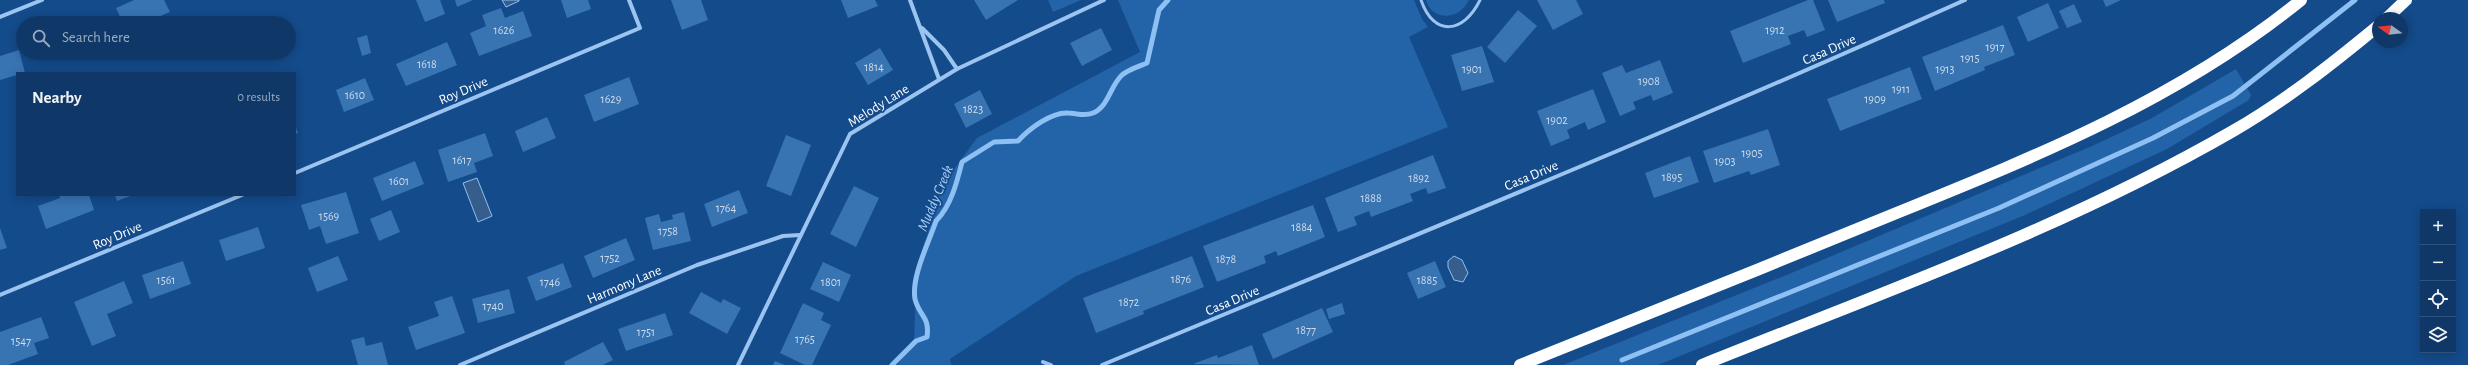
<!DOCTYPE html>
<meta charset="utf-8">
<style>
:root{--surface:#0f3868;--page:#183f6e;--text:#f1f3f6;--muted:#9bacc0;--line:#2f527c}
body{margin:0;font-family:"Alegreya Sans",sans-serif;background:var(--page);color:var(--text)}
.controls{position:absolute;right:12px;bottom:12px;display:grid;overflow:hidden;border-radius:0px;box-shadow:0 2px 10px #0003}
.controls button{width:36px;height:36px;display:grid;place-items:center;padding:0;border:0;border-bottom:1px solid var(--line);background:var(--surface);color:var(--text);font:20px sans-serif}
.compass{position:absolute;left:2372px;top:12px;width:36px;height:36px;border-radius:50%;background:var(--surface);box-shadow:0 2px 10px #0003;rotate:285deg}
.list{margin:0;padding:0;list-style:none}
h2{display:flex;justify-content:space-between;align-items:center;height:52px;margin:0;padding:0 16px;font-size:17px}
h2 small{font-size:13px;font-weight:400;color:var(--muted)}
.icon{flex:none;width:22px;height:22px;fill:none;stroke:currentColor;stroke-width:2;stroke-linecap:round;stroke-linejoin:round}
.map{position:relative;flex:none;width:2468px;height:365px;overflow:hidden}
.search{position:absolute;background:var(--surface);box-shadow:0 2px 10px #0003;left:16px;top:16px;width:280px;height:44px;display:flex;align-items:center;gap:10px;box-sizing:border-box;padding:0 14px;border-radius:22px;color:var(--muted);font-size:15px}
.panel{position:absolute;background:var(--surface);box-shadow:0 2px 10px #0003;left:16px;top:72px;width:280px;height:124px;border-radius:0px}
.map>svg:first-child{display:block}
.green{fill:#2363a8}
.water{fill:#355e8d;stroke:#8ec0f3}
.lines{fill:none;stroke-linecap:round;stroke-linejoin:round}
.stream{stroke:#8ec0f3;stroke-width:5}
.building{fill:#3873b2}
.lane{stroke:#9cc4f0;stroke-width:3}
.street{stroke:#9cc4f0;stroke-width:4}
.highway{stroke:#fff;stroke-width:12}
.labels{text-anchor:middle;stroke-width:3.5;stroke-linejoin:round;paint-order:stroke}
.number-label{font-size:12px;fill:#cddcec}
.street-label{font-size:14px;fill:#fff;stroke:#144b8b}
.water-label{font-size:15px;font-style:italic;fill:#a8cef7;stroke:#144b8b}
</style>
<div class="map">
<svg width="2468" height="365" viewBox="0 0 2468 365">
<rect width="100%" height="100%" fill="#144b8b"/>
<!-- green -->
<g class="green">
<path d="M1048,0H1081L1053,12Z"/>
<path d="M1118,0H1414L1422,19L1428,27L1409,37L1448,127L1076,276L950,359L951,365H897L914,340L917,267L943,184L977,138L1140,52Z"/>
<path d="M1426,0H1469C1460,20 1432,22 1426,0Z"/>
<path d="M2236,69L2251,95L2249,100L2167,149L2025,215L1658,365H1563L1789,274L2092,146L2152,118Z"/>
</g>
<!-- water -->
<g class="water">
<path d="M502,0H519V1L506,7Z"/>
<path d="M477,178L492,216L478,222L463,183Z"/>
<path d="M1454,256L1462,260L1468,273L1463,282L1454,280L1448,267V261Z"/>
</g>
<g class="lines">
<!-- stream -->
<g class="stream">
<path d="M1622,360L1999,208L2153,138L2233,96L2355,0"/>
<path d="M892,365L916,341L927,337C930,316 919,316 915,299C911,277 929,242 936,221C951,206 957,182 962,162L994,142L1018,141C1029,129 1051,112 1068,113C1077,113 1084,117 1093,113C1109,106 1110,86 1122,75C1129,69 1140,66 1147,63L1159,10L1168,0"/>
</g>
</g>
<!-- building -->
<g class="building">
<path d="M134,0H164L170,12L144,23H123L116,8Z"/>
<path d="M416,0H440L445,14L425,22Z"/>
<path d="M455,0H473L457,7Z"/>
<path d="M561,0H588L591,9L567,18Z"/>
<path d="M671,0H701L708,20L682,30Z"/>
<path d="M841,0H875L878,6L848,18Z"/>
<path d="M974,0H1018L986,20Z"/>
<path d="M1537,0H1576L1583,14L1553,30Z"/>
<path d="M1808,0H1813L1825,30L1807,37L1804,30L1788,36L1791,44L1743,63L1730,31Z"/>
<path d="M1828,0H1884L1885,3L1837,22Z"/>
<path d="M2103,0H2121L2106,7Z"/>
<path d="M2048,3L2059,28L2028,42L2017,17Z"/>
<path d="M2074,4L2082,22L2067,28L2059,11Z"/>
<path d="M501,8L505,18L523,11L532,36L479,56L470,33L486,26L482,15Z"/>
<path d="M1518,10L1537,26L1505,63L1487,47Z"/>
<path d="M92,17L94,23H78Z"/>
<path d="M2003,25L2015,55L1984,67L1985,70L1935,91L1922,57Z"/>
<path d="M1101,28L1112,50L1082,66L1070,43Z"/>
<path d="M367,35L371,53L362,56L357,38Z"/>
<path d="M447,42L457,65L406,86L396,64Z"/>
<path d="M1482,46L1494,82L1462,91L1451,55Z"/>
<path d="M880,48L893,70L868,85L855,63Z"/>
<path d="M19,50L25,73H17V75L0,80V56Z"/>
<path d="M52,53H67L55,58Z"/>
<path d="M1660,60L1673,93L1653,101L1651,95L1633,102L1636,109L1620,116L1602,73L1622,65L1626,73Z"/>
<path d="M1910,67L1922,99L1840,131L1827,99Z"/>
<path d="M629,77L639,104L594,122L584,95Z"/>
<path d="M365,78L374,100L344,112L336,90Z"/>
<path d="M1593,89L1606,122L1588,130L1585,122L1567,130L1570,138L1551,146L1537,111Z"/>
<path d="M980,90L992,114L966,128L954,104Z"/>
<path d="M547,117L556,138L523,152L515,131Z"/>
<path d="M295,125L298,133L295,134Z"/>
<path d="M1768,129L1780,165L1751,175L1749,171L1714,183L1703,151Z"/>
<path d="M485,133L493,156L474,163L477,172L448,182L438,150Z"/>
<path d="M786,135L811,145L791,196L766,186Z"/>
<path d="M1433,155L1446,188L1428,194L1426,188L1410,194L1413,201L1371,217L1369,211L1354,217L1357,225L1338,232L1325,198Z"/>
<path d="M1690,156L1699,182L1654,198L1645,173Z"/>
<path d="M415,161L424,184L382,201L373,178Z"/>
<path d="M854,186L879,198L856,247L830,234Z"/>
<path d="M739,190L748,213L712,227L704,204Z"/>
<path d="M346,192L359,233L326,244L320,226L309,230L301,205Z"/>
<path d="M59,195H89L94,210L46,229L38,206L60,198Z"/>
<path d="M115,195H133L117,201Z"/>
<path d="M1313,205L1325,237L1278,256L1276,251L1264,256L1266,263L1217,282L1203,246Z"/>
<path d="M391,210L400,232L379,241L370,219Z"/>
<path d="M684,212L691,241L653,250L645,218L659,214L661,222L673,219L672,215Z"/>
<path d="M258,227L265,248L226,261L219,240Z"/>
<path d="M0,228L7,248L0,250Z"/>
<path d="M626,238L635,260L593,278L584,256Z"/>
<path d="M338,256L348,280L317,292L308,268Z"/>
<path d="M1192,256L1204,287L1143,311L1144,314L1096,333L1083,298Z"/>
<path d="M183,261L191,284L150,299L142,275Z"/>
<path d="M1435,261L1446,287L1418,299L1407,273Z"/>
<path d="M823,262L851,275L839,302L810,289Z"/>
<path d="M563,263L572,287L536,301L527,277Z"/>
<path d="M124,281L133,303L107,314L116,336L92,346L74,302Z"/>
<path d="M509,289L515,313L478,323L472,299Z"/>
<path d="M701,292L721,303L723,299L741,308L727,334L689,313Z"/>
<path d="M452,296L465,333L416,350L408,327L439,316L434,302Z"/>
<path d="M803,303L824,313L821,320L831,325L812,365H805L780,353Z"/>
<path d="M1342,303L1345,314L1329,319L1326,309Z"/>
<path d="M1322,308L1333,332L1273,359L1262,334Z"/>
<path d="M665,313L673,335L626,351L618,329Z"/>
<path d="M41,317L49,338L34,343L38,354L8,365H0V332Z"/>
<path d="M364,337L366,346L382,342L388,365H358L351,340Z"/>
<path d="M603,342L613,360L603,365H565L564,362Z"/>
<path d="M1252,345L1259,365L1193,364L1217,355L1218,358Z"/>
<path d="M775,361L785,365H773Z"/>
</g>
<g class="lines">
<!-- lane -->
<path class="lane" d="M1421,0C1434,38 1464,33 1480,0"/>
<!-- street -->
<g class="street">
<path d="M910,0L939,79"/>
<path d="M0,17L42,0"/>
<path d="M922,28L944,50L957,69"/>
<path d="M295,173L640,28L629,0"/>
<path d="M0,295L242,195"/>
<path d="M1043,362L1051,365"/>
<path d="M460,365L697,265L783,236L800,235"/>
<path d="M738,365L850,134L957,69L1104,0"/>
<path d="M1102,365C1391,245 1680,128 1965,0"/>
</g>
<!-- highway -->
<g class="highway">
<path d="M2387,18L2406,0"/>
<path d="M1520,365C1647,314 1773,264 1899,212C2040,155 2182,97 2301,0"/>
<path d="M1702,365C1881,293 2065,228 2233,131C2285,101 2332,64 2378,26"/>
</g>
</g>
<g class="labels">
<!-- number labels -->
<g class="number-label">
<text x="504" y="34">1626</text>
<text x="1775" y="34">1912</text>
<text x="1995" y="51">1917</text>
<text x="1970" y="62">1915</text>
<text x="427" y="68">1618</text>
<text x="874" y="71">1814</text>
<text x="1472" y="73">1901</text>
<text x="1945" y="73">1913</text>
<text x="1649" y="85">1908</text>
<text x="1901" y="93">1911</text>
<text x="355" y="99">1610</text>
<text x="611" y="103">1629</text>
<text x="1875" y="103">1909</text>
<text x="973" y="113">1823</text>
<text x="1557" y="124">1902</text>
<text x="1752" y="157">1905</text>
<text x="462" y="164">1617</text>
<text x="1725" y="165">1903</text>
<text x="1672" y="181">1895</text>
<text x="1419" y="182">1892</text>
<text x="399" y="185">1601</text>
<text x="1371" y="202">1888</text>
<text x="726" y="212">1764</text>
<text x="329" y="220">1569</text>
<text x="1302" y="231">1884</text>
<text x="668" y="235">1758</text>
<text x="610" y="262">1752</text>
<text x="1226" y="263">1878</text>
<text x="1181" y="283">1876</text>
<text x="166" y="284">1561</text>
<text x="1427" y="284">1885</text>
<text x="550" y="286">1746</text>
<text x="831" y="286">1801</text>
<text x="1129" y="306">1872</text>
<text x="493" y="310">1740</text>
<text x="1306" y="334">1877</text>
<text x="646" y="336">1751</text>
<text x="805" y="343">1765</text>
<text x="21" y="345">1547</text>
</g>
<!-- street labels -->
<g class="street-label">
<text transform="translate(1829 49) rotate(-24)" y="5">Casa Drive</text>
<text transform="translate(463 90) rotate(-23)" y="5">Roy Drive</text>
<text transform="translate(878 105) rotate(-32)" y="5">Melody Lane</text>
<text transform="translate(1531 175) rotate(-23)" y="5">Casa Drive</text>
<text transform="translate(117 235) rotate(-23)" y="5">Roy Drive</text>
<text transform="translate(624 284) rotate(-23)" y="5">Harmony Lane</text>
<text transform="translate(1232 300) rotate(-23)" y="5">Casa Drive</text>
</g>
<!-- water labels -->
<g class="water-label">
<text transform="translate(935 198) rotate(-67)" y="5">Muddy Creek</text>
</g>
</g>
</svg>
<div class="controls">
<button>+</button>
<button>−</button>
<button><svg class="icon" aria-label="locate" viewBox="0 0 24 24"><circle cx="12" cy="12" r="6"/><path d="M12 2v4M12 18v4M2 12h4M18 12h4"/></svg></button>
<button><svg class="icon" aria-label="layers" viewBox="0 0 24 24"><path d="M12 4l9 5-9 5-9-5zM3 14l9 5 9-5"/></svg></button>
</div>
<svg class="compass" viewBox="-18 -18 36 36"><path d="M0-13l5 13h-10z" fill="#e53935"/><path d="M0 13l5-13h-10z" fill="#9bacc0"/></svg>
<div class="search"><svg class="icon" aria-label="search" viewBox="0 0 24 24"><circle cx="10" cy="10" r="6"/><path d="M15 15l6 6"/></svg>Search here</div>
<section class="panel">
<h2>Nearby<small>0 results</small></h2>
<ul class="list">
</ul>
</section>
</div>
